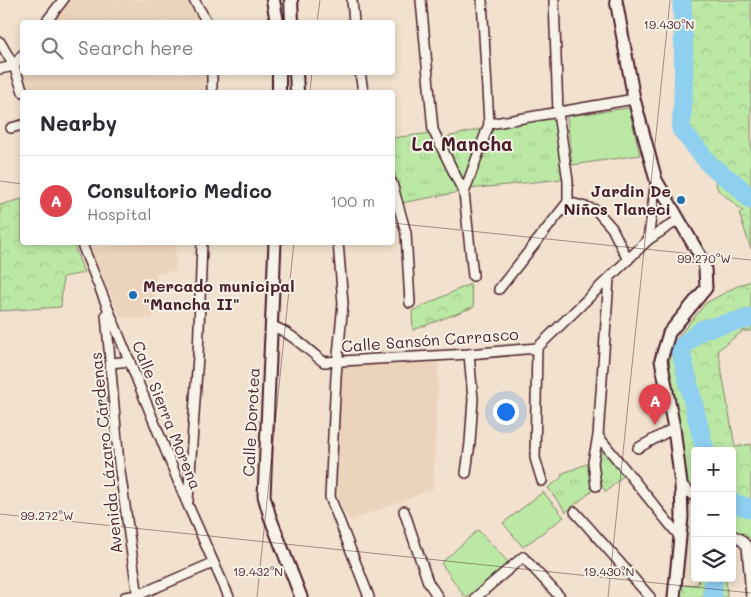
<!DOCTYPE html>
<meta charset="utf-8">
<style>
:root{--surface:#fff;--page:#f2f2f3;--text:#2b2b33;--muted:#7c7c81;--line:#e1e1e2;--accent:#1f6fb2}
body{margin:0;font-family:Mali,sans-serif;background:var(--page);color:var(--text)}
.controls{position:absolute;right:15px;bottom:15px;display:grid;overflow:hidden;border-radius:5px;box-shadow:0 2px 8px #0003}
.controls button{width:45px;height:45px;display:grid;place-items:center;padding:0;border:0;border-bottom:1px solid var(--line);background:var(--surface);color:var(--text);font:25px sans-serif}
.you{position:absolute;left:505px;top:411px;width:18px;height:18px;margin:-12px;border:4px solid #fff;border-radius:50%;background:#1a73e8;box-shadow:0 0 0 8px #1a73e833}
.badge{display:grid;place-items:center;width:32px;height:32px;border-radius:50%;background:var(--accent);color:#fff;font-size:16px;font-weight:700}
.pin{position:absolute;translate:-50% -41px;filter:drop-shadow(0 1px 2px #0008)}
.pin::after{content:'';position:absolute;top:26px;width:18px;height:15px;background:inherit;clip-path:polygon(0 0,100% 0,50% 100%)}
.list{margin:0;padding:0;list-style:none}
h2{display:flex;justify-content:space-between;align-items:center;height:65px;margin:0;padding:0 20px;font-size:21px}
h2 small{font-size:16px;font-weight:400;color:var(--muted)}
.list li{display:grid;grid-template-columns:32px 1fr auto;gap:15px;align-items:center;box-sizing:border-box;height:90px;padding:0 20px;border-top:1px solid var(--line)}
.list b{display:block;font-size:19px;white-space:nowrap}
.list p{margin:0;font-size:16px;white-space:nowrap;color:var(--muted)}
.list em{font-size:16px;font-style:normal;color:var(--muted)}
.icon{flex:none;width:28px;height:28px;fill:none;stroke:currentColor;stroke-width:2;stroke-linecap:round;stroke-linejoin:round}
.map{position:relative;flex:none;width:751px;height:597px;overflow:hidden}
.search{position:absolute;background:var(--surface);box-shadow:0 2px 8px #0003;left:20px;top:20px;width:375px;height:55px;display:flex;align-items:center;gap:12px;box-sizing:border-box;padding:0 18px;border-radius:5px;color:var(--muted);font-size:19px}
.panel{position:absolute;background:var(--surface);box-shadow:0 2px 8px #0003;left:20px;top:90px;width:375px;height:155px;border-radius:5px}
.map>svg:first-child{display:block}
.built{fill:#ecd4bc}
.grass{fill:url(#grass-tufts);stroke:#838468}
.forest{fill:url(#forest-crowns);stroke:#838468}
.pitch{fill:#bce8a5;stroke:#838468}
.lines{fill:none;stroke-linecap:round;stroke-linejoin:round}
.river{stroke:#8fcff0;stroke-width:19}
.minor-casing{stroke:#4a1f2b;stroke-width:12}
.tertiary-casing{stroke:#4a1f2b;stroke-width:15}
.secondary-casing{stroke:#4a1f2b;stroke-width:16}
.minor{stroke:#f7f3e8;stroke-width:9}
.tertiary{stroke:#f7f3e8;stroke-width:11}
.secondary{stroke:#f7f3e8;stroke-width:12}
.ticks{fill:none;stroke:#4a1f2b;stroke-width:1;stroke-opacity:0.45}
.poi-dot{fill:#1f6fb2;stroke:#f7f3e8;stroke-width:2}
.labels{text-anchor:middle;stroke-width:4;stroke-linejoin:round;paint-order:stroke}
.poi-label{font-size:16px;font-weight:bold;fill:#4a1f2b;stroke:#f7f3e8;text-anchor:end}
.street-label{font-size:16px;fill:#4a1f2b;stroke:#f7f3e8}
.quarter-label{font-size:19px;font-weight:bold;fill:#4a1f2b;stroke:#f7f3e8}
.ticks-label{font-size:12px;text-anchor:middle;fill:#4a1f2b;stroke:#f7f3e8;stroke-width:4;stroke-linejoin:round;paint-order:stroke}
</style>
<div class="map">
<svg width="751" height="597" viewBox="0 0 751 597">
<defs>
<pattern id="grass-tufts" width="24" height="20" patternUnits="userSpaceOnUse" patternTransform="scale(1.25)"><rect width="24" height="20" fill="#bce8a5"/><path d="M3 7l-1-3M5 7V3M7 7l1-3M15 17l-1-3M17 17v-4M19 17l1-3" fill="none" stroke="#a3c78e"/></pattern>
<pattern id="forest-crowns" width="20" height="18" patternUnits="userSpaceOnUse" patternTransform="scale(1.25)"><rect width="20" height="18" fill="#bce8a5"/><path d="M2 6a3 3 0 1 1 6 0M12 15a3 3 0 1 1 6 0" fill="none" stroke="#a3c78e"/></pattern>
</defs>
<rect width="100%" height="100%" fill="#f1e1ce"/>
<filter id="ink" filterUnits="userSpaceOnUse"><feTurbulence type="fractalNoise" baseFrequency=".02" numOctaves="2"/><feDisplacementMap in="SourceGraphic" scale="10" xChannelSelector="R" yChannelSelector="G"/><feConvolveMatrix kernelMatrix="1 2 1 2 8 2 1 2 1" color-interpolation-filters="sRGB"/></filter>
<g filter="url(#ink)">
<!-- built -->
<g class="built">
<path d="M69,0H188L201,22H52Z"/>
<path d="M22,63V72L207,73L208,92H29L20,67Z"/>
<path d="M143,243H175L176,271L156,273L153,319L121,317L90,249Z"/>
<path d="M439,360L433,489L349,521L336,495L341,364Z"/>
</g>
<!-- grass -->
<g class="grass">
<path d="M555,116L562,179L469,189L492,127Z"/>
<path d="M485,128L463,186L438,139Z"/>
<path d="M431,133L460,192L401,203L398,184L393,169V138Z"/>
<path d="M600,445L624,475L606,492C595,476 596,463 600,445Z"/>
<path d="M589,463L593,490L566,512L548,488L562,477L561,474Z"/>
</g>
<!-- forest -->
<g class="forest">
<path d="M682,0H751V249L739,213L743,211L718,190L711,166L681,129L685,49Z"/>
<path d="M22,199V242L73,243L84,273L63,277L61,307L0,311V205Z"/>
<path d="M751,281V331H743L718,350L735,447L751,444V539L732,529V451H695V490L688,483L668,369L673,343L706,303L739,285Z"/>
<path d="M470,284L474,307L413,330L412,311Z"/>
<path d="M699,578H726L727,597H680L681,586L698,584Z"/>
</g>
<!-- pitch -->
<g class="pitch">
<path d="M629,108L640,155L572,165L567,116Z"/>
<path d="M543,492L564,517L523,547L503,523Z"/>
<path d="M478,530L509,563L469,597H465L441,563Z"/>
</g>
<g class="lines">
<!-- river -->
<g class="river">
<path d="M682,0C684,43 685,86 681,129L711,166L737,185L751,200"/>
<path d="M705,451L680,348L703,329L751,318"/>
<path d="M732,502L751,509"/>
<path d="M713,597V578"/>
</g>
<!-- minor casing -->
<g class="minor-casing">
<g id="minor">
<path d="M194,0L207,22"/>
<path d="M352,0L354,22"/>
<path d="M421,0L433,130L464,193"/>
<path d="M554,0L558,113L568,181V202"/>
<path d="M46,22L63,0"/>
<path d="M0,42L14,66L23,92"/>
<path d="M0,69L14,66L22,55"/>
<path d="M212,72V92"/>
<path d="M360,72L363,92"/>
<path d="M489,124L634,99"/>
<path d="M11,128L22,125"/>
<path d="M392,183L406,233L410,303"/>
<path d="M568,202L596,210L612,228L628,260"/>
<path d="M648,240L678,220"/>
<path d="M81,242L187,503L229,597"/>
<path d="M338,242L343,303L336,376L330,497L369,597"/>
<path d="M473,276L464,193L489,124L482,0"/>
<path d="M609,279L598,436L680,537"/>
<path d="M499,289L568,202"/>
<path d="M106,314L119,464L138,597"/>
<path d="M272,326C292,333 307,350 324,362L469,354L537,348L648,240L656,180"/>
<path d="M537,348L535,458L542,481"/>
<path d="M111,363L130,361"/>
<path d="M638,448L674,428"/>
<path d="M466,473L470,443L473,399L469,354"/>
<path d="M681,484L695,497"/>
<path d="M596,486L593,462L598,436"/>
<path d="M188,501L198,356L202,242"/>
<path d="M404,511L428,582L438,597"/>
<path d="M575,512L650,597"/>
<path d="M732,535L739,538L747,546L751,596"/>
<path d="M125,597L138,595L213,563"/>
<path d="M476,597L523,557L560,597"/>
</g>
</g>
<!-- tertiary casing -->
<g class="tertiary-casing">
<g id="tertiary">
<path d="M616,0L634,99L656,180L703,261L705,269L706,288L669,333L661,360L674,428L681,484L682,517L674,597"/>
<path d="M275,242L264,496L270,517L301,597"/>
</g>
</g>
<!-- secondary casing -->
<g class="secondary-casing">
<g id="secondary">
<path d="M273,0L277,22"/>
<path d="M291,0L292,22"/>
<path d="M279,72V92"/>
<path d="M296,72L297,92"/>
</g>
</g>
<!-- minor -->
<use href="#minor" class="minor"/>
<!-- tertiary -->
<use href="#tertiary" class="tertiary"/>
<!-- secondary -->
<use href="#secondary" class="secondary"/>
</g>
</g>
<!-- ticks -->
<path class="ticks" d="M317,22L320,0M310,92L312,72M0,181L22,184M392,223L751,260M0,514L751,593M257,597L294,242M608,597L670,0"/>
<!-- markers -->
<g class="poi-dot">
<circle cx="681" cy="200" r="5"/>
<circle cx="133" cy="295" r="5"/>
</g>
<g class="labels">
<!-- poi labels -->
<g class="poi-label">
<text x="671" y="197">Jardin De<tspan x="671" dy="18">Niños Tlaneci</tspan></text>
<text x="143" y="292" text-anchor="start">Mercado municipal<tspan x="143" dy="18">"Mancha II"</tspan></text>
</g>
<!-- street labels -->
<g class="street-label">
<text transform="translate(430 340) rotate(-4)" y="6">Calle Sansón Carrasco</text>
<text transform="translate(167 415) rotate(68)" y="6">Calle Sierra Morena</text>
<text transform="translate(251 422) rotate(-87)" y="6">Calle Dorotea</text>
<text transform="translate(106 453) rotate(-96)" y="6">Avenida Lázaro Cárdenas</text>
</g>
<!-- quarter labels -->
<g class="quarter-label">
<text x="462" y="151">La Mancha</text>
</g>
</g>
<g class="ticks-label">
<text x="669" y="29">19.430°N</text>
<text x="704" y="263">99.270°W</text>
<text x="47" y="520">99.272°W</text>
<text x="258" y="576">19.432°N</text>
<text x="609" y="576">19.430°N</text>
</g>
</svg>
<div class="controls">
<button>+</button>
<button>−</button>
<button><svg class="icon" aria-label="layers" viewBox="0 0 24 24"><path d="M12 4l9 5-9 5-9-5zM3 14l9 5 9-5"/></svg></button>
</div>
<div class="you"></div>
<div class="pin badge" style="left:655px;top:425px;background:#e0444e">A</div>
<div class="search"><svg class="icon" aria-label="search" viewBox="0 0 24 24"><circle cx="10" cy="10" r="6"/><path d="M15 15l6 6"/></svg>Search here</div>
<section class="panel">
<h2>Nearby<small></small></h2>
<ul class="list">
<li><span class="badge" style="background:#e0444e">A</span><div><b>Consultorio Medico</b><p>Hospital</p></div><em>100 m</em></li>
</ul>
</section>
</div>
